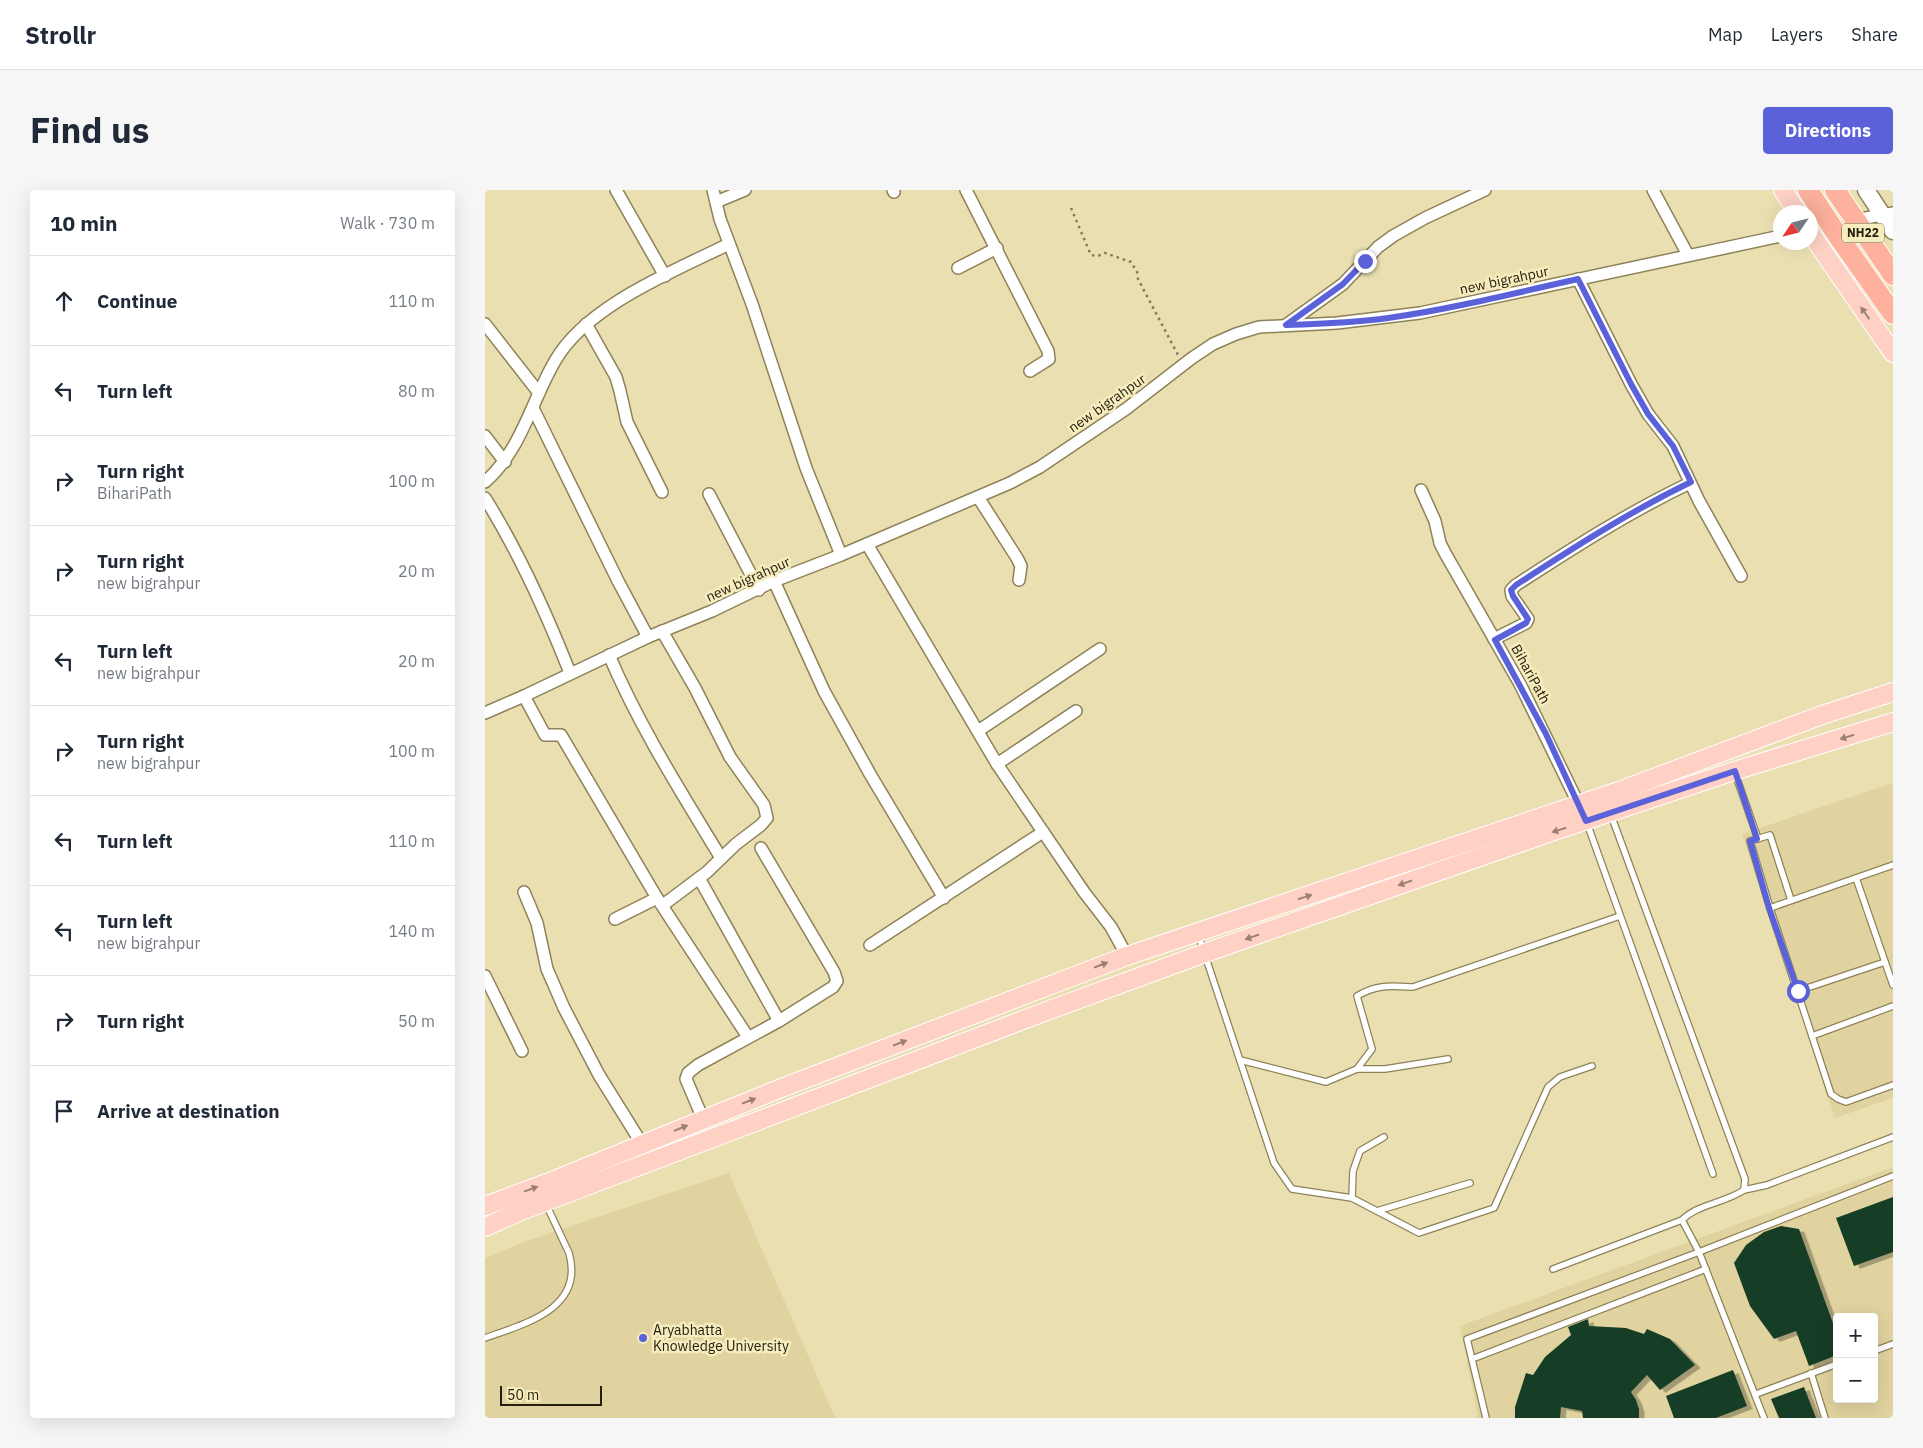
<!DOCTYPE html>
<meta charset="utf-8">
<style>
:root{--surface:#fff;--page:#f6f6f7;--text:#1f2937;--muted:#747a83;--line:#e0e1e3;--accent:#5a61d9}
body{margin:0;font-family:"IBM Plex Sans",sans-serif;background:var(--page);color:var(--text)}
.controls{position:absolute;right:15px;bottom:15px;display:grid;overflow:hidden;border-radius:5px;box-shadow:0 5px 20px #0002}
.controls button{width:45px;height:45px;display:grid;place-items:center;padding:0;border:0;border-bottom:1px solid var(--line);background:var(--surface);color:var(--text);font:25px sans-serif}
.compass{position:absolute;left:1288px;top:15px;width:45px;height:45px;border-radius:50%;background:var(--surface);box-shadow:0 5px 20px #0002;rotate:235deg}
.scale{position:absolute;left:15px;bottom:12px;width:102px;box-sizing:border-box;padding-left:5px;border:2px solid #24200f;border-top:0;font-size:14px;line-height:18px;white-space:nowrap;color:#24200f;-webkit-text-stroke:4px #f7ecbe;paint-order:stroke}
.stop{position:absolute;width:15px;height:15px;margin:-11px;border:4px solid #5a61d9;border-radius:50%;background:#fff}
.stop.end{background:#5a61d9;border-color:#fff;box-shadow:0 1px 5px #0008}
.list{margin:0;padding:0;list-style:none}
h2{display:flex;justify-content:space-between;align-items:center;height:65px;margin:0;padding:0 20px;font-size:21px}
h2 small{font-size:16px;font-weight:400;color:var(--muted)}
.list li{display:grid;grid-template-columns:32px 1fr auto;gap:15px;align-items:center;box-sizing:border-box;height:90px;padding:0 20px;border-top:1px solid var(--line)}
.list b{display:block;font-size:19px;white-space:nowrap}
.list p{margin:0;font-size:16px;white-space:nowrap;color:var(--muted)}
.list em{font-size:16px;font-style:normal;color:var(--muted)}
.icon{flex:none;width:28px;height:28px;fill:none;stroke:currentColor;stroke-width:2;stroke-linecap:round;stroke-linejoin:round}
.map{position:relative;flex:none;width:1408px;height:1228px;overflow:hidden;border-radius:5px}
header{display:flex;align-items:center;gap:30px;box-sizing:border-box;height:70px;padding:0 25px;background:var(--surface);border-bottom:1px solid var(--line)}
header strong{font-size:24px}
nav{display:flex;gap:28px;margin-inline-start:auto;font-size:18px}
.intro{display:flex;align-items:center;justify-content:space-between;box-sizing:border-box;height:120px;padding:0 30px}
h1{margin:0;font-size:35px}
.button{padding:12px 22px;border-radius:5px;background:var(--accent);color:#fff;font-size:18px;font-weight:700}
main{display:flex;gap:30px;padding:0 30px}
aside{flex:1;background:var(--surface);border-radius:5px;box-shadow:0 5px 20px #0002}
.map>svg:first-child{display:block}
.built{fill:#e0d39f;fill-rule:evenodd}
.building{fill:#153d27;filter:url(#shadow)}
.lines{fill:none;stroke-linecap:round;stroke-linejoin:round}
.lane-casing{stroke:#8d8258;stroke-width:8}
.street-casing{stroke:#8d8258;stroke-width:14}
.secondary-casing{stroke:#8d8258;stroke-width:19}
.primary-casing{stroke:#fff;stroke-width:20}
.highway-casing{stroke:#fff;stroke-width:22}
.path{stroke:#817a5b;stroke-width:2.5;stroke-dasharray:2.5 4;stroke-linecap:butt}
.lane{stroke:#fff;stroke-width:5.5}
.street{stroke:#fff;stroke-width:11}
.secondary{stroke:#fff;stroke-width:16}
.primary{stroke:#fed1c4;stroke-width:18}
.highway{stroke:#feb29d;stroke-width:20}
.oneway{fill:#9c8173}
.route{stroke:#5a61d9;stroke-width:6}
.poi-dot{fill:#5a61d9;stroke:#f7ecbe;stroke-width:2}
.labels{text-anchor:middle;stroke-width:5;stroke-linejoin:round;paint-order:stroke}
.shield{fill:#f7ecbe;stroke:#635d44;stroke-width:1}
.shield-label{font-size:12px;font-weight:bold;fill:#24200f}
.street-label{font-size:14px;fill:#24200f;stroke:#f7ecbe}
.poi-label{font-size:14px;fill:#24200f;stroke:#f7ecbe;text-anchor:start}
</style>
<header>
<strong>Strollr</strong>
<nav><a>Map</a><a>Layers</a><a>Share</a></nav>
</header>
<div class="intro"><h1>Find us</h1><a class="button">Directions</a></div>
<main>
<aside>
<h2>10 min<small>Walk · 730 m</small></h2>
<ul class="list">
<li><svg class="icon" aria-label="ahead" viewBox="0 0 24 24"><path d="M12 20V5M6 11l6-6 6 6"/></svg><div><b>Continue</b></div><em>110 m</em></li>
<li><svg class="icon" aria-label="left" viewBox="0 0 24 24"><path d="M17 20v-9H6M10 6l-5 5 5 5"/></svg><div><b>Turn left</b></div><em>80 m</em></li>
<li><svg class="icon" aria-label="right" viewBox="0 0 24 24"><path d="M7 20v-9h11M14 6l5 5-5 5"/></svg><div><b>Turn right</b><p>BihariPath</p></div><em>100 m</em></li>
<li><svg class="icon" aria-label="right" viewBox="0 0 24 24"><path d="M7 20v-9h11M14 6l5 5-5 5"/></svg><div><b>Turn right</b><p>new bigrahpur</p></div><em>20 m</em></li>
<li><svg class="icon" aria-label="left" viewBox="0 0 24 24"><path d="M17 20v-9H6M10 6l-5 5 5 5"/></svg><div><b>Turn left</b><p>new bigrahpur</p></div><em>20 m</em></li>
<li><svg class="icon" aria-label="right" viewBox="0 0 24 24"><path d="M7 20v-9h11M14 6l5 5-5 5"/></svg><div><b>Turn right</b><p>new bigrahpur</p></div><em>100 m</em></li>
<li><svg class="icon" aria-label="left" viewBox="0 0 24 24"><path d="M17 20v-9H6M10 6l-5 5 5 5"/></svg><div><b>Turn left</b></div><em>110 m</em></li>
<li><svg class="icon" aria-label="left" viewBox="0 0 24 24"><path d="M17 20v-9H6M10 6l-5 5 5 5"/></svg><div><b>Turn left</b><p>new bigrahpur</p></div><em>140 m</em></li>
<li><svg class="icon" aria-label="right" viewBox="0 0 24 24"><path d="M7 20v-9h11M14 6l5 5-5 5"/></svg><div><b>Turn right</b></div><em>50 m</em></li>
<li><svg class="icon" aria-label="arrive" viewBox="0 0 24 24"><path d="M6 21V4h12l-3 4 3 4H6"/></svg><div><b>Arrive at destination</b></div></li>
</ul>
</aside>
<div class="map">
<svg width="1408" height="1228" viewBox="0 0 1408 1228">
<defs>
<filter id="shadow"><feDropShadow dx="5.5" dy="3" stdDeviation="0" flood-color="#0004"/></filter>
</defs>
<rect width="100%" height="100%" fill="#eadfb1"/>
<!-- built -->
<g class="built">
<path d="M1408,593V908L1350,928L1257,644Z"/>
<path d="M1408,977V1228H993L975,1136ZM1352,1127H1389V1209H1352Z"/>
<path d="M244,983L350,1228H0V1068L36,1053Z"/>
</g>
<!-- building -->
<g class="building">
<path d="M1408,1007V1062L1369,1076L1351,1028Z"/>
<path d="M1296,1036L1314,1039L1349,1136L1352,1135V1165L1324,1176L1311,1141L1289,1149L1265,1116L1249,1073L1261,1055L1279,1042Z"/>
<path d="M1103,1129L1104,1136L1141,1138L1159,1144L1162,1139L1185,1149L1210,1175L1175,1200L1162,1185L1146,1202L1151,1210L1154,1219V1228H1098L1097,1221L1076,1217L1075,1228H1030V1217L1041,1183L1048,1185L1060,1167L1086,1145L1083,1137Z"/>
<path d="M1248,1180L1262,1216L1231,1228H1189L1181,1206Z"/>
<path d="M1319,1197L1331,1228H1294L1286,1209Z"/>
</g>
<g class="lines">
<!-- lane casing -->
<g class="lane-casing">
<g id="lane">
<path d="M1250,583L1273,649"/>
<path d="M1126,625L1260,989L1259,1000C1240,1013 1213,1014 1197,1030L1214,1062L1279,1228"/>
<path d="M1102,633L1228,984"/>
<path d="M1371,688L1408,795"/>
<path d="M1306,710L1285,645L1265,651L1285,718L1346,904L1353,909L1361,912L1408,895"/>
<path d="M1285,718L1408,675"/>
<path d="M713,744L789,973L807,999L867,1008L934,1043L1009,1018L1063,897L1075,887L1107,876"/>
<path d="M1313,801L1400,772"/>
<path d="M1327,846L1408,816"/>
<path d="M755,870L841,892L872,879H900L963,869"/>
<path d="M872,879L887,859L872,806C892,794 905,796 928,797L1135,726"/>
<path d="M1259,1000L1282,995L1408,947"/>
<path d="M867,1008L868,981L875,961L899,947"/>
<path d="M892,1021L985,993"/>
<path d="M1068,1079L1197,1030"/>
<path d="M0,1148C39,1134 100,1119 84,1063L61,1014"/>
<path d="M1389,1161L1408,1154"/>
<path d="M987,1169L1221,1079"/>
<path d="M1326,1183L1340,1228"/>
<path d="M1271,1204L1352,1174"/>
<path d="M1001,1228L982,1149L1214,1062L1408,986"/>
</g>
</g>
<!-- street casing -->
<g class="street-casing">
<g id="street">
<path d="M131,0L180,86"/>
<path d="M228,0L235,29L267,114L321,278L356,365"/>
<path d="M408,0L409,2"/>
<path d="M481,0L563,161L564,169L545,181"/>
<path d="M1168,0L1203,65"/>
<path d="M231,12L260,0"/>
<path d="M1370,30L1408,23"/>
<path d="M473,78L512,58"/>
<path d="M1093,89L1146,194L1163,224L1188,256L1214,311L1256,386"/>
<path d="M0,134L54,203"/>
<path d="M101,134L131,187L135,201L142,232L177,302"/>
<path d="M801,135L858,94L893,57L908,46L940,28L1000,0"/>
<path d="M48,218L133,391L163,447"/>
<path d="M0,246L20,272"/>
<path d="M0,292C37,259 46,212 70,171C101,116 189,81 244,54"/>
<path d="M936,300L950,331L955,353L960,363L1035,494L1096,619"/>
<path d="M224,304L274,400"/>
<path d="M493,307L532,368L536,376L534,390"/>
<path d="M0,308C35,364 61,422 85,483"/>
<path d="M382,354L512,574L599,702L626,737L642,766"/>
<path d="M289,391L339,501L385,584L459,708"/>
<path d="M177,441L210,498L245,567L279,615L282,628L276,635L251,654L222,682L178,715"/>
<path d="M1009,449L1041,433L1043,429L1027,406L1026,400L1031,395C1088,358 1144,322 1205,293"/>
<path d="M124,465C154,536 196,602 236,668"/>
<path d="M39,506L60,545H76L172,708L263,847"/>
<path d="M0,523L39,506L163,447L227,421L289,391L356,365L525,293L555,277L641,219L707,168L728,154L751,144L774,137L852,133L935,123L1296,46"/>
<path d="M493,541L615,459"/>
<path d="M512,574L591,521"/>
<path d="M214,688L294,831"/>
<path d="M39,702L52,733L62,779L79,818L114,885L157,954L164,972"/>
<path d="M130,729L172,708"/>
<path d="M385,755L558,642"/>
<path d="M0,786L37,861"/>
<path d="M218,929L201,889L203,883L213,875L294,831L348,797L352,791L349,782L276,658"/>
</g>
</g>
<!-- secondary casing -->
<g class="secondary-casing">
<path id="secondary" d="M1381,0L1408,41"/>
</g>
<!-- primary casing -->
<g class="primary-casing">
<g id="primary">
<path d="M1298,0L1312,22"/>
<path d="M1326,44L1408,163"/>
<path d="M0,1016L62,993L299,897L642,766L1134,601L1337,525L1408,502"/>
<path d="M0,1037L36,1021L567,819L720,763L1069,641L1249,581L1408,532"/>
</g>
</g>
<!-- highway casing -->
<g class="highway-casing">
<g id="highway">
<path d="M1323,0L1355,49L1408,124"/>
<path d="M1350,0L1408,85"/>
</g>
</g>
<!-- path -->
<path class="path" d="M586,18L606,65L613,66L620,63L646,72L652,82L653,89L693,165"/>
<!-- lane -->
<use href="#lane" class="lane"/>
<!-- street -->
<use href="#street" class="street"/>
<!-- secondary -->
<use href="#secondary" class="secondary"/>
<!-- primary -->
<use href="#primary" class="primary"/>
<!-- highway -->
<use href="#highway" class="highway"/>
</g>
<!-- one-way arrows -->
<defs><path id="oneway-solid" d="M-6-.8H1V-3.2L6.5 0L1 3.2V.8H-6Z" transform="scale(1.25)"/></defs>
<g class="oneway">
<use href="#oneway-solid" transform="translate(1380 123) rotate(-125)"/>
<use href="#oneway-solid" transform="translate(1362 547) rotate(162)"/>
<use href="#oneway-solid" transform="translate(1074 640) rotate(162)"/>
<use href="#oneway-solid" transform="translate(920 693) rotate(161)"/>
<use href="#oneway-solid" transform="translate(820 707) rotate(-18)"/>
<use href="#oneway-solid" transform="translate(767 747) rotate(161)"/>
<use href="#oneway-solid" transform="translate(616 775) rotate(-21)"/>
<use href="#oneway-solid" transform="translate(415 853) rotate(-21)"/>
<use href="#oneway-solid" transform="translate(264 911) rotate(-21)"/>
<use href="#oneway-solid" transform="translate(196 938) rotate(-22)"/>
<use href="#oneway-solid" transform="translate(46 999) rotate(-20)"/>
</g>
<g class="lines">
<!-- route -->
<path class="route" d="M880,71L858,94L801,135C835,134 869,133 903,128C967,119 1030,103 1093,89L1146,194L1163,224L1188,256L1206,292C1144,322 1088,358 1031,395L1026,400L1028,406L1043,429L1041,433L1010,450L1061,544L1101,631L1250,581L1272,649L1265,651L1284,718L1313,801"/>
</g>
<!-- markers -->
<circle class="poi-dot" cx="158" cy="1148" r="5"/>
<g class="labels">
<!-- shield labels -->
<rect class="shield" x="1357" y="33.5" width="42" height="19" rx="4"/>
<g class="shield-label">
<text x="1378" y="47">NH22</text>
</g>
<!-- street labels -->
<g class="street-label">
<text transform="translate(1019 90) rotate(-12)" y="5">new bigrahpur</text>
<text transform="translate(622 213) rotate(-35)" y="5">new bigrahpur</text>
<text transform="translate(263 389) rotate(-24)" y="5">new bigrahpur</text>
<text transform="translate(1046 484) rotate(61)" y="5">BihariPath</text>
</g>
<!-- poi labels -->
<g class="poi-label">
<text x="168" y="1145">Aryabhatta<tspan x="168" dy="16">Knowledge University</tspan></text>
</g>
</g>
</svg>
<div class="controls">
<button>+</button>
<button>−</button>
</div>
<svg class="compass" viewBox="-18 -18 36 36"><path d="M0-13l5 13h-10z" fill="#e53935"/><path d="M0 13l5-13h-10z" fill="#747a83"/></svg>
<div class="scale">50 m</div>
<div class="stop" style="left:1313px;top:801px"></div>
<div class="stop end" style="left:880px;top:71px"></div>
</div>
</main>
